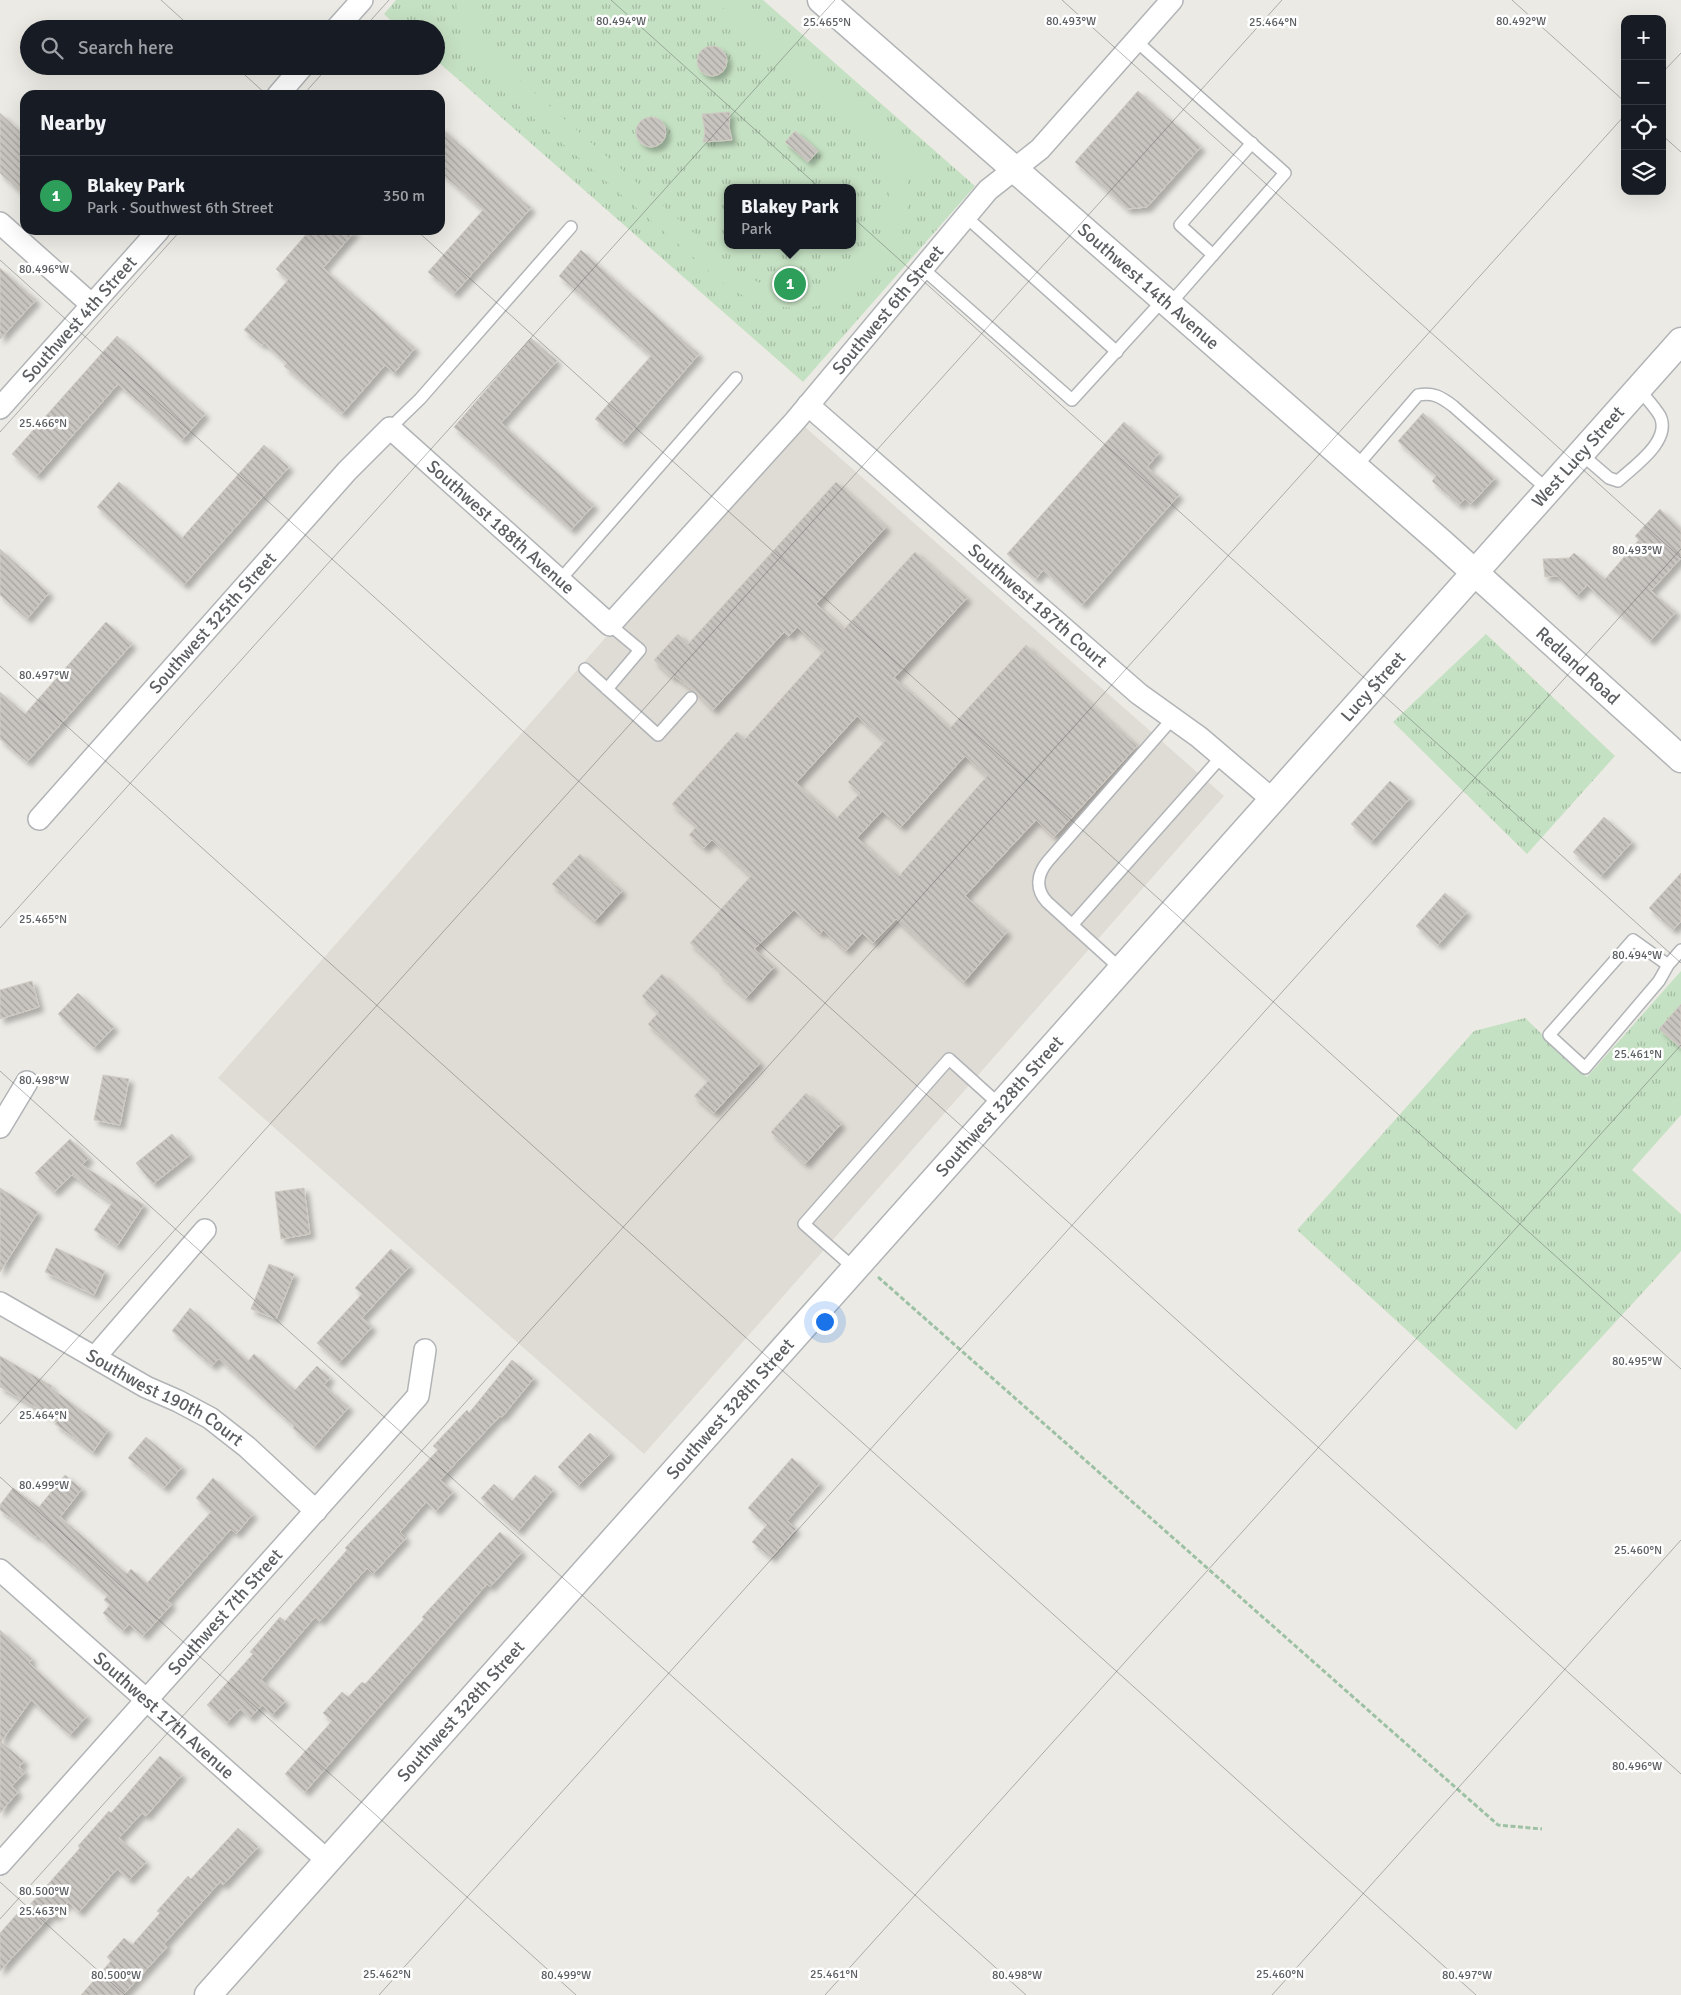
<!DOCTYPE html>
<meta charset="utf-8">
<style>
:root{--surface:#171b24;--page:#242831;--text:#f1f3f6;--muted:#9ea1a6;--line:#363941;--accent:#b45309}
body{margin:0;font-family:Signika,sans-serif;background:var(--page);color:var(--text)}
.controls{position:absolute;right:15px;top:15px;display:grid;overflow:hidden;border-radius:10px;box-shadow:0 5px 20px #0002}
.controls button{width:45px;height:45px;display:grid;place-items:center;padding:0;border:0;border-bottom:1px solid var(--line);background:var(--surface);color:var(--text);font:25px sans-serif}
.you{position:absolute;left:824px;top:1321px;width:18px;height:18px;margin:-12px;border:4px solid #fff;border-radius:50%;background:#1a73e8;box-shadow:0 0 0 8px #1a73e833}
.badge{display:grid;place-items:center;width:32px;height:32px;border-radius:50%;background:var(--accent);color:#fff;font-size:16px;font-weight:700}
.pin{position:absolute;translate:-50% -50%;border:2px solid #fff;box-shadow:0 1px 5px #0006}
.popup{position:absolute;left:724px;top:184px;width:132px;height:65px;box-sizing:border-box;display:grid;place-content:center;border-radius:10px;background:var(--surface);filter:drop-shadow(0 1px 4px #0005);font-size:16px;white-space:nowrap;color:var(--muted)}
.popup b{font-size:19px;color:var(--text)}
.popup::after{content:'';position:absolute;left:50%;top:100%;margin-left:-10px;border:10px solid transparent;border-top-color:var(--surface)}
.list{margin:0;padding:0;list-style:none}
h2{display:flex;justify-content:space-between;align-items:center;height:65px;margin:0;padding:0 20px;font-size:21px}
h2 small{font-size:16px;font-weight:400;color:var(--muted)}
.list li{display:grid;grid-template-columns:32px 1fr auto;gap:15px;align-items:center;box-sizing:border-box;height:80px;padding:0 20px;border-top:1px solid var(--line)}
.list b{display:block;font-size:19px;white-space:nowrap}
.list p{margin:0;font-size:16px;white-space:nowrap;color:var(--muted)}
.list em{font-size:16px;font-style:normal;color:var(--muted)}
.icon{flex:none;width:28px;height:28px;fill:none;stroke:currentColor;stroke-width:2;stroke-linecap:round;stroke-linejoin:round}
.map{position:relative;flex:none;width:1681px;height:1995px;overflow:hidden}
.search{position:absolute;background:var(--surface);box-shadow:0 5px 20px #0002;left:20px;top:20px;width:425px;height:55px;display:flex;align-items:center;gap:12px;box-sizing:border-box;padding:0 18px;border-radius:28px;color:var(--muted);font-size:19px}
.panel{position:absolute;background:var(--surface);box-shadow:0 5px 20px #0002;left:20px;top:90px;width:425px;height:145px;border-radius:15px}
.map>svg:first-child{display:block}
.education{fill:#dfdbd5}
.grass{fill:url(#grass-tufts);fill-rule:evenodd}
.pitch{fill:#c5e1c3}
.building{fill:url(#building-back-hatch);stroke:#d0cbc3;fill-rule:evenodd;filter:url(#shadow)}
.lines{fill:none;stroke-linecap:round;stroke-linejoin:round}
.service-casing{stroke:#b1b4b7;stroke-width:14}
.minor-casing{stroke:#b1b4b7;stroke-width:24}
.tertiary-casing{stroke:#b1b4b7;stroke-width:29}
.path{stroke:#9dc1a4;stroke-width:3;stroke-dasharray:5 2.5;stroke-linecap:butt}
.service{stroke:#fff;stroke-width:11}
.minor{stroke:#fff;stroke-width:21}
.tertiary{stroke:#fff;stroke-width:26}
.ticks{fill:none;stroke:#5c5f62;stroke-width:1;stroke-opacity:0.45}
.labels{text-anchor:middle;stroke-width:5;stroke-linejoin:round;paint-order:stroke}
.street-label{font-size:18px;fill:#5c5f62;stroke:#fff}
.ticks-label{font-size:12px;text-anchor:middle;fill:#5c5f62;stroke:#fff;stroke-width:5;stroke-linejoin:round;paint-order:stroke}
</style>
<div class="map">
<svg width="1681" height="1995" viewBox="0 0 1681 1995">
<defs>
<pattern id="grass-tufts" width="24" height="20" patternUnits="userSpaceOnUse" patternTransform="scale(1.25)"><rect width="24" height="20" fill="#c5e1c3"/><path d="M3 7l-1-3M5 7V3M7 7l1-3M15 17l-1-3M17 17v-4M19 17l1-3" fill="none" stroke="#a3baa2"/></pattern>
<pattern id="building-back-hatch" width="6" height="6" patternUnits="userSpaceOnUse" patternTransform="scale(1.25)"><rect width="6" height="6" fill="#c8c5c0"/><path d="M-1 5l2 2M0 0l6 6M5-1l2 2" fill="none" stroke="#a6a39f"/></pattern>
<filter id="shadow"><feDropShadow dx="4.5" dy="4.5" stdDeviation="2.5" flood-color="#0004"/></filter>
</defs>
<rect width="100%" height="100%" fill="#eceae4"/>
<!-- education -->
<path class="education" d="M797,420L1224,796L644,1454L218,1078Z"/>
<!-- grass -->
<g class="grass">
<path d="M396,0H763L975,186L803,382L436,60V29H400L384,14ZM728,188H852V245H728Z"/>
<path d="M1486,634L1615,756L1527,854L1393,722Z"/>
<path d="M1681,971V1004L1659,1029L1681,1048V1115L1632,1170L1681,1214V1251L1516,1430L1297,1230L1474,1031L1525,1018L1587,1077Z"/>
</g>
<!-- pitch -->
<path class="pitch" d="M456,0H475C479,28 486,46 505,67L735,269C810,325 915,253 883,164C879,151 870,139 861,129L714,0H743L937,170L924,184L905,169C927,277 812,347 724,284L492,82C470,58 457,33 456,0Z"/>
<!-- building -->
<g class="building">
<circle cx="712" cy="61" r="15"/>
<path d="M1138,91L1201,147L1147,207L1127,209L1075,162Z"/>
<path d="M730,112L729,127L732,140L703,142L705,132L702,114Z"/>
<path d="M0,113L25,136V196L0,173Z"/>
<circle cx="651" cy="132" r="15"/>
<path d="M440,127L531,208L454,294L428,272L483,210L440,172Z"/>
<path d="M795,131L818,151L808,162L785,142Z"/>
<path d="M310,230H356L323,268L415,348L394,373L385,365L342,414L284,366L287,363L264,343L262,345L244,330L288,280L276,269Z"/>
<path d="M581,250L699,354L622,443L595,419L651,356L559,276Z"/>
<path d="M0,268L36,300L0,339Z"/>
<path d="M117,336L205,414L182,440L118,384L37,476L12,454Z"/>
<path d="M531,338L557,361L501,423L594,505L571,530L454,427Z"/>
<path d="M1423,413L1495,478L1471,504L1465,499L1459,505L1432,481L1436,476L1398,441Z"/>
<path d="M1124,422L1159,453L1147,467L1179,495L1082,605L1043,570L1036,579L1007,554Z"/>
<path d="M264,445L289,467L184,585L97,507L119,482L182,538Z"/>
<path d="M836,482L886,527L816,604L844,629L915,552L967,598L894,678L950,728L1026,645L1137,746L1054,837L1036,820L965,896L1007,932L964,982L896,919L873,943L862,933L846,951L823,930L820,934L794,910L754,949L774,967L746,998L719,974L721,971L690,943L751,876L712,840L704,848L689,835L697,826L672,804L737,732L745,739L824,651L797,627L789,636L784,632L713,710L696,692L674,676L673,678L654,660L678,634L688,644ZM857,716L885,741L848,782L860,793L836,819L796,783ZM965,756L987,776L899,876L857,838L882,811L901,827Z"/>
<path d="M1660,509L1681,529V558L1651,591L1676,612L1650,641L1587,585L1577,596L1557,576L1545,577L1543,559L1569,558L1574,553L1605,579L1639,540L1635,536Z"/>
<path d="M0,549L49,593L27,619L0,595Z"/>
<path d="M106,622L132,644L27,762L0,739V692L25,714Z"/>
<path d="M1390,781L1410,798L1371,842L1351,824Z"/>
<path d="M1604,817L1632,842L1601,876L1573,852Z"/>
<path d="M580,854L622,891L595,921L552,884Z"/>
<path d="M1681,873V921L1673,930L1649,908Z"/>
<path d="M1445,893L1467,912L1438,945L1416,926Z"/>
<path d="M662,974L760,1063L714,1113L694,1096L709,1080L648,1024L659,1012L642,996Z"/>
<path d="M32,981L39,1007L0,1019V990Z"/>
<path d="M78,993L114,1027L94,1048L58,1014Z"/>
<path d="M1681,1004V1048L1659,1029Z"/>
<path d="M103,1075L129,1079L120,1125L94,1120Z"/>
<path d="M806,1093L841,1124L805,1164L771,1132Z"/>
<path d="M172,1134L190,1155L153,1184L136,1163Z"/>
<path d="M70,1139L89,1158L82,1165L144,1205L117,1246L94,1230L112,1203L72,1175L74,1173L54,1192L35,1173Z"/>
<path d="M0,1188L38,1212L0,1272Z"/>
<path d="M304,1188L310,1234L281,1239L275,1192Z"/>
<path d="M56,1248L105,1271L94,1295L45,1272Z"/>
<path d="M391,1249L410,1266L362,1318L372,1327L339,1363L317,1343L362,1294L355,1288Z"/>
<path d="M269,1264L294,1274L276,1319L251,1309Z"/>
<path d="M190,1308L248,1361L254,1354L295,1390L317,1366L330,1378L324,1385L349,1407L314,1447L293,1428L294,1426L219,1359L212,1366L172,1331Z"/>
<path d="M0,1356L52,1386L51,1388L108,1430L93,1452L55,1424L58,1420L0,1387Z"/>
<path d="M512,1360L534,1378L502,1417L500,1416L440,1480L453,1492L436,1511L426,1502L400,1532L406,1538L373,1574L367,1568L320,1621L315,1617L261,1680L285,1701L272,1715L262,1705L250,1718L240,1709L227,1723L207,1705L253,1654L250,1652L280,1617L285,1621L347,1550L345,1548L438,1450L433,1446L467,1410L469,1413Z"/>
<path d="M590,1433L611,1453L578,1486L558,1467Z"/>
<path d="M146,1437L182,1467L164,1488L128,1458Z"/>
<path d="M792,1458L820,1483L787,1521L796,1529L771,1558L752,1542L767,1525L748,1508Z"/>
<path d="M65,1475L82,1489L60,1517L127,1574L131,1569L147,1583L211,1512L196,1498L213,1478L253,1514L236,1534L231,1529L167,1601L172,1604L143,1636L129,1624L123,1631L103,1613L110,1605L104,1600L108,1595L37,1535L36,1537L0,1510V1505L13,1488L39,1507Z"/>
<path d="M535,1475L553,1490L518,1531L481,1498L494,1484L512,1501Z"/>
<path d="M500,1532L522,1552L490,1587L487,1584L305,1792L285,1774L332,1721L323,1713L342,1692L348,1697L362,1682L365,1684L424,1619L422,1617Z"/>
<path d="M0,1630L32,1659L29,1663L87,1716L70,1735L31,1700L1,1742L24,1761L19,1767L25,1772L12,1786L18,1792L0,1813Z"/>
<path d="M160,1756L182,1775L146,1816L142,1813L119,1838L146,1862L129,1880L117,1869L79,1912L68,1902L55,1917L52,1914L0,1971V1933L17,1914L19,1917L80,1848L78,1846L109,1811L111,1813Z"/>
<path d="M238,1828L258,1847L223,1885L220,1882L164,1944L167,1947L123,1995H81L111,1961L107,1957L124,1938L132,1945L160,1913L157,1911L188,1876L191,1879Z"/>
</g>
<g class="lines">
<!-- service casing -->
<g class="service-casing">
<g id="service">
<path d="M1136,41L1285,173L1169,305"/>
<path d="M965,216L1117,352"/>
<path d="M1213,255L1180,225L1252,143"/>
<path d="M922,268L1072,400L1163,300"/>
<path d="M390,428L420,399L571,227"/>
<path d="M1580,453L1609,478L1618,481C1633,467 1672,441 1660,416C1655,407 1645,397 1638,388"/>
<path d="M1356,467L1418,395C1433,392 1441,397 1453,406L1548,490"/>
<path d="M560,580L736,378"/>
<path d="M585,669L658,735L691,698"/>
<path d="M607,689L640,650L610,625"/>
<path d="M1072,925L1222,756"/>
<path d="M1668,965L1633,940L1549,1035L1585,1068L1659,981L1668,965L1681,950"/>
<path d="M1122,970L1047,902C1035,889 1037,874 1048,861L1173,718"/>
<path d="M855,1269L804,1224L949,1059L1001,1106"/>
</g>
</g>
<!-- minor casing -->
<g class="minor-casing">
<g id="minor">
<path d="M336,29L362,0"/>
<path d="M278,95L303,66"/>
<path d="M0,223L92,305"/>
<path id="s1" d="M808,405L1139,694L1199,737L1273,800"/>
<path id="s2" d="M0,408L159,230"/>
<path id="s3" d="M39,819L347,471L390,428L610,625L795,421L988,190L1040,149L1172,0"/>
<path d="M0,1127L27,1082"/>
<path id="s4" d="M0,1303L146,1387L178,1401L210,1418L247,1447L316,1511"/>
<path d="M95,1357L205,1230"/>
<path id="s5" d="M0,1570L328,1861"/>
<path id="s6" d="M0,1864L418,1396L425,1350"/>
</g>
</g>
<!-- tertiary casing -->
<g class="tertiary-casing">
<g id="tertiary">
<path id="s7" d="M821,0L1442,543L1681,759"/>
<path id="s8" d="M208,1995L1681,341"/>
</g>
</g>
<!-- path -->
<path class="path" d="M878,1277L1498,1825L1542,1829"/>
<!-- service -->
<use href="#service" class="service"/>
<!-- minor -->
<use href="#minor" class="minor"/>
<!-- tertiary -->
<use href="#tertiary" class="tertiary"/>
</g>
<!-- ticks -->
<path class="ticks" d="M161,0L193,29M611,0L1681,963M1062,0L1681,558M1512,0L1625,102M363,29L389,0M235,66L267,95M1662,73L1681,53M303,95L329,66M1662,135L1681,152M416,230L1681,1369M0,260L1681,1774M0,432L181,230M0,666L1476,1995M0,928L835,0M0,1071L1026,1995M0,1424L1282,0M0,1477L576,1995M0,1882L125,1995M0,1919L1625,115M379,1995L1681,549M825,1995L1681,1045M1272,1995L1681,1540"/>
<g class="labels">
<!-- street labels -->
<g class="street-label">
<text dy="6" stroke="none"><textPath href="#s7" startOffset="435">Southwest 14th Avenue</textPath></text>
<text dy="6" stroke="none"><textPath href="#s3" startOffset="1241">Southwest 6th Street</textPath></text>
<text dy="6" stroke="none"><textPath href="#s2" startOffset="119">Southwest 4th Street</textPath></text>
<text dy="6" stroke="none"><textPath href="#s8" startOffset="2060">West Lucy Street</textPath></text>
<text dy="6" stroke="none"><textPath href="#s3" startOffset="674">Southwest 188th Avenue</textPath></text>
<text dy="6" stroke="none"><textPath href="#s1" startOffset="305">Southwest 187th Court</textPath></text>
<text dy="6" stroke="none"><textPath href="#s3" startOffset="262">Southwest 325th Street</textPath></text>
<text dy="6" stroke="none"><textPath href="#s7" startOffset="1008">Redland Road</textPath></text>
<text dy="6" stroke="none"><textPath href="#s8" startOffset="1752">Lucy Street</textPath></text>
<text dy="6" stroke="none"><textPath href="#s8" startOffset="1190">Southwest 328th Street</textPath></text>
<text dy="6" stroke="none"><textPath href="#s4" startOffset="190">Southwest 190th Court</textPath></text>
<text dy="6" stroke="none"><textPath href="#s8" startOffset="785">Southwest 328th Street</textPath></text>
<text dy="6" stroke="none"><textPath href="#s6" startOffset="338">Southwest 7th Street</textPath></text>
<text dy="6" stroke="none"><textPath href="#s8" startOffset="380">Southwest 328th Street</textPath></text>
<text dy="6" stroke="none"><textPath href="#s5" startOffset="219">Southwest 17th Avenue</textPath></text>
</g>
</g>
<g class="ticks-label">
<text x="621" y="25">80.494°W</text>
<text x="1071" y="25">80.493°W</text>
<text x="1521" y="25">80.492°W</text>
<text x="827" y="26">25.465°N</text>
<text x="1273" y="26">25.464°N</text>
<text x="44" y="273">80.496°W</text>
<text x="43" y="427">25.466°N</text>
<text x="1637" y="554">80.493°W</text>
<text x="44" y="679">80.497°W</text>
<text x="43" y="923">25.465°N</text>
<text x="1637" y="959">80.494°W</text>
<text x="1638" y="1058">25.461°N</text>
<text x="44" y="1084">80.498°W</text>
<text x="1637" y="1365">80.495°W</text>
<text x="43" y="1419">25.464°N</text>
<text x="44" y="1489">80.499°W</text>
<text x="1638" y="1554">25.460°N</text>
<text x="1637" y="1770">80.496°W</text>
<text x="44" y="1895">80.500°W</text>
<text x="43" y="1915">25.463°N</text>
<text x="387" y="1978">25.462°N</text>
<text x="834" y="1978">25.461°N</text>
<text x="1280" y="1978">25.460°N</text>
<text x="116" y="1979">80.500°W</text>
<text x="566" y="1979">80.499°W</text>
<text x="1017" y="1979">80.498°W</text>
<text x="1467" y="1979">80.497°W</text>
</g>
</svg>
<div class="controls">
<button>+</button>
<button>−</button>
<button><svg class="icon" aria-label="locate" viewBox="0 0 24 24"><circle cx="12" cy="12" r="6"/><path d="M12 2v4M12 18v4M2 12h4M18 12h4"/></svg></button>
<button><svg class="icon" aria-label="layers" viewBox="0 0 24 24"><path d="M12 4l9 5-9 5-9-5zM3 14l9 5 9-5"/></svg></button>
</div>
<div class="you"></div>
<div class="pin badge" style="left:790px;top:284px;background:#2e9e5b">1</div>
<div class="popup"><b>Blakey Park</b>Park</div>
<div class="search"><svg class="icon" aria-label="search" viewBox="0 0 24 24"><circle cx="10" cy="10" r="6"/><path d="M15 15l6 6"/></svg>Search here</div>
<section class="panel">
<h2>Nearby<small></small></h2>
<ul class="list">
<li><span class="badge" style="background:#2e9e5b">1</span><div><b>Blakey Park</b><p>Park · Southwest 6th Street</p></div><em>350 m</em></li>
</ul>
</section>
</div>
